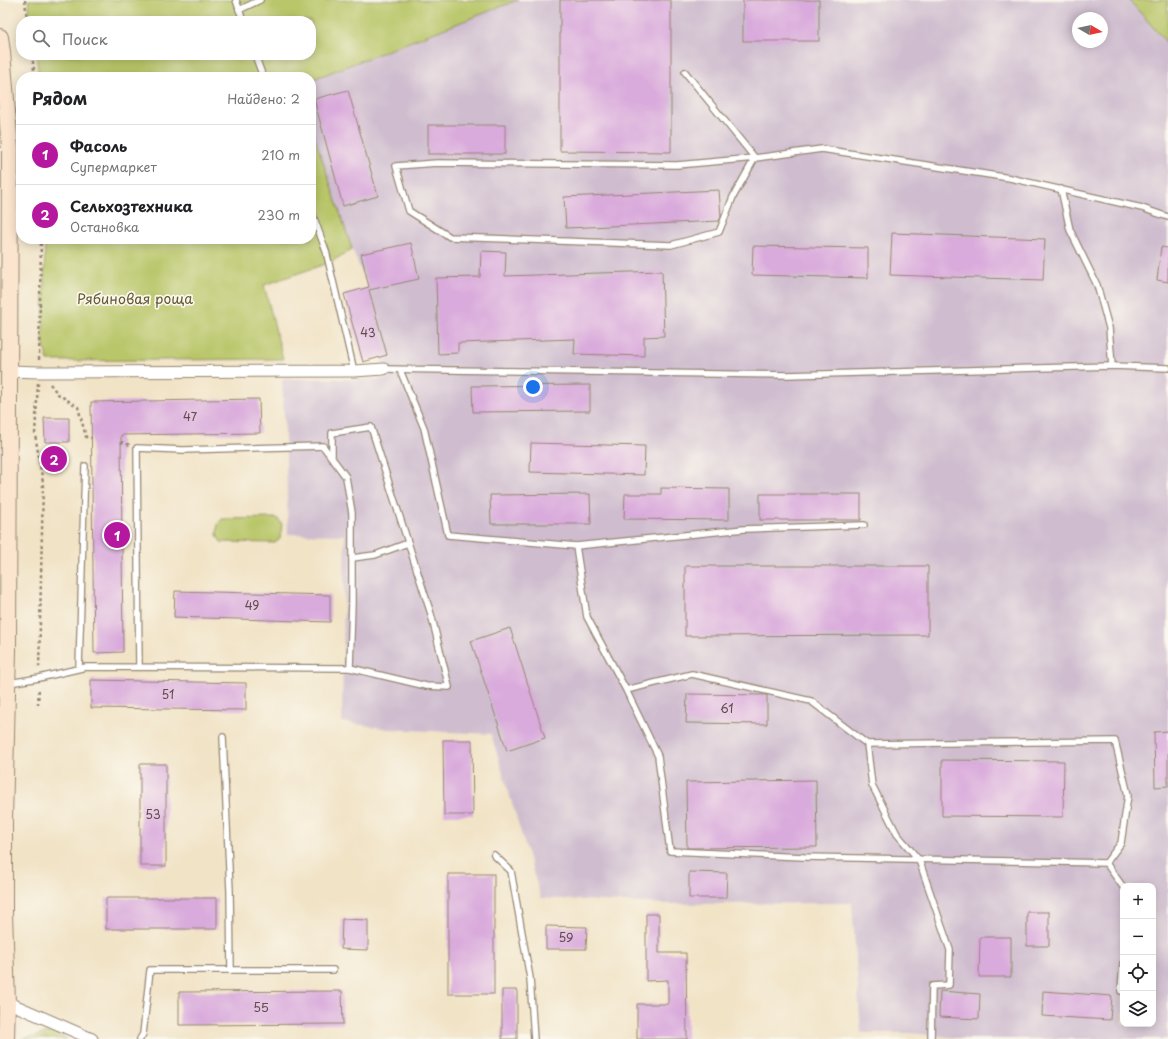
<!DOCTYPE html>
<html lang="ru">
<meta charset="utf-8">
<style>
:root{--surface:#fff;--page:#f2f2f2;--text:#202124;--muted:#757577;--line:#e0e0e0;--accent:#b5179e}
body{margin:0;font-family:"Playpen Sans",sans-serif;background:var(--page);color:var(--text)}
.controls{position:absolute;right:12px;bottom:12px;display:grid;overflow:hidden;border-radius:8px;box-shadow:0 2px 10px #0003}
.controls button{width:36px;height:36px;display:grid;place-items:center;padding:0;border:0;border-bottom:1px solid var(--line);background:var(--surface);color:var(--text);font:20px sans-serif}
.compass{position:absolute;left:1072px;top:12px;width:36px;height:36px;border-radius:50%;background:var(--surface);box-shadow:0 2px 10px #0003;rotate:99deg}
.you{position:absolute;left:533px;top:387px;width:14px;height:14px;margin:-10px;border:3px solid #fff;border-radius:50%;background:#1a73e8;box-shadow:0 0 0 6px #1a73e833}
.badge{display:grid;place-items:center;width:26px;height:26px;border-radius:50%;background:var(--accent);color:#fff;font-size:13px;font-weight:700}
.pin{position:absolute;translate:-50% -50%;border:2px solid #fff;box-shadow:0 1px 4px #0006}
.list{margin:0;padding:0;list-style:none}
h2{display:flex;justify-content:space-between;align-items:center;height:52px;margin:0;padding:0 16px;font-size:17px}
h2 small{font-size:13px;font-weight:400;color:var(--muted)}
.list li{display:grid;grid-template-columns:26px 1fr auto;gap:12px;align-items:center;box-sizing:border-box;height:60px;padding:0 16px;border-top:1px solid var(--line)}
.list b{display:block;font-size:15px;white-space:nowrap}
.list p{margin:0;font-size:13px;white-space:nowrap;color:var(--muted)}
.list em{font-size:13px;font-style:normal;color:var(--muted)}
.icon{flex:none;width:22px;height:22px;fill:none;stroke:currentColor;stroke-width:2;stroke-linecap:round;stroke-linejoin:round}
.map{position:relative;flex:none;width:1168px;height:1039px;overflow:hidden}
.search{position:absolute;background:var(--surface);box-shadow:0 2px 10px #0003;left:16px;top:16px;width:300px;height:44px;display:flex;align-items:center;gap:10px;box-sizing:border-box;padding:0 14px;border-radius:16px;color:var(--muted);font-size:15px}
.panel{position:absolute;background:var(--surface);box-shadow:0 2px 10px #0003;left:16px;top:72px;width:300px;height:172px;border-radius:16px}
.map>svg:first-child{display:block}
.industrial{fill:#cfbdcf;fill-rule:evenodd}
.green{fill:#b9c669;stroke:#7a7844}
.building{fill:#d9aadc}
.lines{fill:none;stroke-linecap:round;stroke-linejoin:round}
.service-casing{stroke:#968672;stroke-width:8}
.minor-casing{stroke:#968672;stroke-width:13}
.secondary-casing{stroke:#968672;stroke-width:18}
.path{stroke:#968672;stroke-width:2.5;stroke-dasharray:3 3;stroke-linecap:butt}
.service{stroke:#fff;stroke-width:5.5}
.minor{stroke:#fff;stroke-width:11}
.secondary{stroke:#fbe5cf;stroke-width:16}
.labels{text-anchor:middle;stroke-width:3.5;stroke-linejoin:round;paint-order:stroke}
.number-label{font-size:12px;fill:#624a4e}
.park-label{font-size:14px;fill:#615934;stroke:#fbf7ec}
</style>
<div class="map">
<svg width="1168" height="1039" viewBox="0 0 1168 1039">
<rect width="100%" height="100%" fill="#fbf7ec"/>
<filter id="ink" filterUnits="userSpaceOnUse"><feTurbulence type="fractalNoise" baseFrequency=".025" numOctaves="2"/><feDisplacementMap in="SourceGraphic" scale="8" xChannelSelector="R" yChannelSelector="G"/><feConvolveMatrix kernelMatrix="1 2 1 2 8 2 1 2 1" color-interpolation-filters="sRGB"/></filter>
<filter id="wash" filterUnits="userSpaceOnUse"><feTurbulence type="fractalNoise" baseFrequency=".012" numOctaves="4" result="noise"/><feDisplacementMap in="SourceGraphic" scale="16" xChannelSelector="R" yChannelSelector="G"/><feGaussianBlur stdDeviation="0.9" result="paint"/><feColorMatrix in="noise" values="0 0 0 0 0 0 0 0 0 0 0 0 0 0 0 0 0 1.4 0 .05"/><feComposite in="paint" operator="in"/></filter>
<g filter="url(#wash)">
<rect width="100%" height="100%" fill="#f1e3c6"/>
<!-- industrial -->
<path class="industrial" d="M518,0H1129L1168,44V1039H968L910,1033H861L852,903L664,904L541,898L491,734L389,729L342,722L345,535L288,534L286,456L282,379H387L381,357L387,355L368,287L352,249L311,126V80ZM1078,18H1102V42H1078ZM1123,886H1153V1024H1123Z"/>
<!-- green -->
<g class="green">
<path d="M28,0H518L311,80V77H39L36,55H311V21H31Z"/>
<path d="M1129,0H1168V44Z"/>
<path d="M311,126L352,249L331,262L264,285L283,359L48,361L43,342L45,239H311Z"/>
<path d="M277,518L282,524L280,539L275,543L221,542L217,535L218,524L222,519Z"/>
<path d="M53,1032L67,1039H22Z"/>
</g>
<g id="blocks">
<!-- building -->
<g class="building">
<path d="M560,0H671V152L560,151Z"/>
<rect x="743" y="0" width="76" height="41"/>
<path d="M348,90L378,196L343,206L314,99Z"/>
<rect x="428" y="125" width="77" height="29"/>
<path d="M719,190L721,217L719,221L566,228L564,197Z"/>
<path d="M892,233L1045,239L1043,280L890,275Z"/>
<path d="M411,243L419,279L369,290L387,355L363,362L344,294L369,287L361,254Z"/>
<path d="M753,246L868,248V278L752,275Z"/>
<path d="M1161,247L1168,248V282L1157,280Z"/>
<path d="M481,251L506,252L505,276L662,271L664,336L644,337V356L574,354L575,339L458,343V353L438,354L436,278L480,277Z"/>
<path d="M590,385V411L473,412L472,386Z"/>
<path d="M259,399L260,433L121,435L123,652L94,653L91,402Z"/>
<path d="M44,418H69V442H45Z"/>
<path d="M531,443L645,446L644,475L530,472Z"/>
<path d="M661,488L729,489V520L624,519L625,494H661Z"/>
<path d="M590,494L591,524H491L490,495Z"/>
<rect x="760" y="494" width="101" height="26"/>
<path d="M685,566H928V635L685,636Z"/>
<path d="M175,591L330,595V622L174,617Z"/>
<path d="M510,628L545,738L507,751L471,641Z"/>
<path d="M91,680L246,683V710L91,708Z"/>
<path d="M687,694L767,695V724L686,723Z"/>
<path d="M1168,731V786L1155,787L1154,732Z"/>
<path d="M443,740H472L473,815H444Z"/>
<path d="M942,760L1064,761L1063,817L942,816Z"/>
<rect x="140" y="764" width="26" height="102"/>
<path d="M816,780L817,847L687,848L686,782Z"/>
<path d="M689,872L727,873L726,898H689Z"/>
<rect x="448" y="874" width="46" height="120"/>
<rect x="106" y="898" width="111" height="31"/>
<rect x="1027" y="912" width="22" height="34"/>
<path d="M646,914H659V953H686L687,1039H637V1004H668V980L646,981Z"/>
<path d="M342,919L368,920V950L341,949Z"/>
<path d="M546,926L587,927L586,949H546Z"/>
<path d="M980,937H1011V977H979Z"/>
<rect x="502" y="990" width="15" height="49"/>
<path d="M342,991L343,1024L179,1025V992Z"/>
<path d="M940,991L980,994L979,1019L939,1017Z"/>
<path d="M1043,991L1112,996L1110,1020L1042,1016Z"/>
</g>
</g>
</g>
<g filter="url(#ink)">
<use href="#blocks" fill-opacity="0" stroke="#968672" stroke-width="1"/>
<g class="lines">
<!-- service casing -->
<g class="service-casing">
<g id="service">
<path d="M236,0L243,21"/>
<path d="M239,10L260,0"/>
<path d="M255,55L263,77"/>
<path d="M685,72L755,158"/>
<path d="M755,158L733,197L719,232L671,245L450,237L409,211L396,166L437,163L677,165L755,158L822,149L1010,178L1142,208L1168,217"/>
<path d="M1061,189L1070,230L1097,285L1109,328L1112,366"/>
<path d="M311,210L326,251L354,371"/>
<path d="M384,369L787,375L1112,366L1168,368"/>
<path d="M400,370L424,428L448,535L576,546L744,529L864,525"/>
<path d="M332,457V433L371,427L431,614L449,687L426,686L350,668"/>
<path d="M576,546L587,617L626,690L658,756L670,851L804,857L1106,863L1121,843L1128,795L1115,741L867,744L811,701L692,674L626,690"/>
<path d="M352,558L375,555L408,543"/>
<path d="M79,668L85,466"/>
<path d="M9,683L39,678L86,667L350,668L352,603V513L346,477L323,446L183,450L137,448L139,667"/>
<path d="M223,737L230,891L231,970"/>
<path d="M867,744L872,785L897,834L919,860L950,950L949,985L932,986L931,1039"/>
<path d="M494,855L511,871L530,978L534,1039"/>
<path d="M1106,863L1123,887"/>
<path d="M1121,991L1123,964"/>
<path d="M140,1039L143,1034L150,970H333"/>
</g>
</g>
<!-- minor casing -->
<g class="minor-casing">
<g id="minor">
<path d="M9,371L39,372L354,371L384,369"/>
<path d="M7,1002L92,1039"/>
</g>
</g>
<!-- secondary casing -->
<g class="secondary-casing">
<path id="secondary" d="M0,37L2,52L10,148L8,650L4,821V913L7,1002L6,1039"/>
</g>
<!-- path -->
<g class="path">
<path d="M25,0L27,21"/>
<path d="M32,55L35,77"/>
<path d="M39,360L41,239"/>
<path d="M38,383L35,434L43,483L39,670"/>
<path d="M50,384L58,394L78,407L86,437L92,438"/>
<path d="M121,442L130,445"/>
<path d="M38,705L39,687"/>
</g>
<!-- service -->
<use href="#service" class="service"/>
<!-- minor -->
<use href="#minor" class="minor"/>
<!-- secondary -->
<use href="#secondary" class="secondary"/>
</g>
</g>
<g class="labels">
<!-- number labels -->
<g class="number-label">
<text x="368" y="337">43</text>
<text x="190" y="421">47</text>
<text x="252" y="610">49</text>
<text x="168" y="699">51</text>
<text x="727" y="713">61</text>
<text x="153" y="819">53</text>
<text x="566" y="942">59</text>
<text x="261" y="1012">55</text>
</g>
<!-- park labels -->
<g class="park-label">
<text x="135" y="304">Рябиновая роща</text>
</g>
</g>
</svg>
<div class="controls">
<button>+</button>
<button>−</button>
<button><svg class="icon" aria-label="locate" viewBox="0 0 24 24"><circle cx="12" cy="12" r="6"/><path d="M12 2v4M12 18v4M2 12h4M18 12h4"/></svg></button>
<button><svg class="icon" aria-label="layers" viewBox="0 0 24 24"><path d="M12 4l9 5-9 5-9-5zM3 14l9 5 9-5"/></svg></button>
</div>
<svg class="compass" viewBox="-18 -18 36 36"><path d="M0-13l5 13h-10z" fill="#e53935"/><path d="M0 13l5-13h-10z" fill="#757577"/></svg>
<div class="you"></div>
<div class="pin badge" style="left:117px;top:535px">1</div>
<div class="pin badge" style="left:54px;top:459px">2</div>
<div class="search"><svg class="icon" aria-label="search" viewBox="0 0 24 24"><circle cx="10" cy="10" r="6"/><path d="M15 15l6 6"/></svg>Поиск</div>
<section class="panel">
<h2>Рядом<small>Найдено: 2</small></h2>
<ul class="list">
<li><span class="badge">1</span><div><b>Фасоль</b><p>Супермаркет</p></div><em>210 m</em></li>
<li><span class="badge">2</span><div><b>Сельхозтехника</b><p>Остановка</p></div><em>230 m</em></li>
</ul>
</section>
</div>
